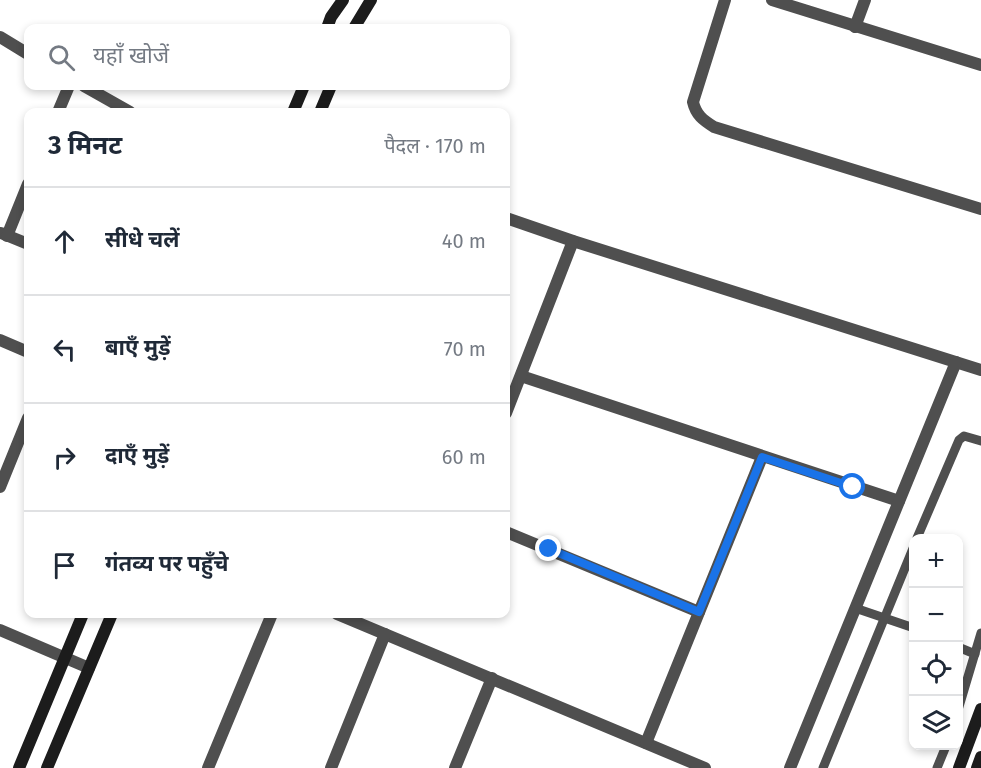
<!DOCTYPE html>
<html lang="hi">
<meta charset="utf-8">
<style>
:root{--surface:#fff;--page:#f2f2f3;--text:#1f2937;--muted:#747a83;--line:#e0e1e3}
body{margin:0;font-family:"Fira Sans","Noto Sans Devanagari",sans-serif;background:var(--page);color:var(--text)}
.controls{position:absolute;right:18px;bottom:18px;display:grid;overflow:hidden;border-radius:12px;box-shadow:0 3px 9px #0003}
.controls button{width:54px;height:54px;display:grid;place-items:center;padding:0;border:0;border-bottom:2px solid var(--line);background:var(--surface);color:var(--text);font:30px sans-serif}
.stop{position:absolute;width:18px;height:18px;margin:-14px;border:4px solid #1a73e8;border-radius:50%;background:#fff}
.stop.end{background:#1a73e8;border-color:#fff;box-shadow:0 2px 6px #0008}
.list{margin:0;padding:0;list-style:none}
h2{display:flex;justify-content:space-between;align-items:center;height:78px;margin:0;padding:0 24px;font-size:26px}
h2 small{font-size:20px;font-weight:400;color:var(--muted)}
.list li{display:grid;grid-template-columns:39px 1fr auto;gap:18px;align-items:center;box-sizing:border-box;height:108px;padding:0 24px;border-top:2px solid var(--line)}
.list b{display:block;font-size:22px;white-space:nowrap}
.list em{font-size:20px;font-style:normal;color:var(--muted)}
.icon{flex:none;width:33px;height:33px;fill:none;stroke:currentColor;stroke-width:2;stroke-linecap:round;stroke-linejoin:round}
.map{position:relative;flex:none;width:981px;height:768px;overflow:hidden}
.search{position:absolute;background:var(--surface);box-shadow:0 3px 9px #0003;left:24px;top:24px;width:486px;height:66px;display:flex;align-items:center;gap:15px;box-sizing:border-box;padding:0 21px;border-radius:12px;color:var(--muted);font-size:22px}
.panel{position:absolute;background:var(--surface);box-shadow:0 3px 9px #0003;left:24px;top:108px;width:486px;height:510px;border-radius:12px}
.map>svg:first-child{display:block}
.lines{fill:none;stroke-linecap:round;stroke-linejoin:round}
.lane{stroke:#4f4f4f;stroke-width:9}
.street{stroke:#4f4f4f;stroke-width:12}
.secondary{stroke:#1c1c1c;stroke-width:12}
.route{stroke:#1a73e8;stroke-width:8}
</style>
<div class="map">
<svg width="981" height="768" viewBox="0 0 981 768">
<rect width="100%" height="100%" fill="#fff"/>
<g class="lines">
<!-- lane -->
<g class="lane">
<path d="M917,538L959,440L964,436L981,441"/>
<path d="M855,608L914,628"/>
<path d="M958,647L975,654"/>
<path d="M958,710L981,633"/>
<path d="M823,768L914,546"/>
<path d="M937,768L946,746"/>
</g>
<!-- street -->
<g class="street">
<path d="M725,0L693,102C696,115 703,120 714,127L981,209"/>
<path d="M772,0L981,65"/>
<path d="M855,27L865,0"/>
<path d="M0,37L28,54"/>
<path d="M84,86L130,112"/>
<path d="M58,112L69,86"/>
<path d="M506,218L573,241L981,370"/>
<path d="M1,233L28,244"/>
<path d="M7,236L28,184"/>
<path d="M0,340L28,352"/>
<path d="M521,376L899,501"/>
<path d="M506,413L573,241"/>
<path d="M0,487L28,418"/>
<path d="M506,532L699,612"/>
<path d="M337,614L705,768"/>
<path d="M0,630L89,668"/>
<path d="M646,743L762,457"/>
<path d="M208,768L272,614"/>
<path d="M331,768L385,634"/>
<path d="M455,768L492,678"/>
<path d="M790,768L956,362"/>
</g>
<!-- secondary -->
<g class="secondary">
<path d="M327,28L331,17L343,0"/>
<path d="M354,28L371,0"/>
<path d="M293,112L304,86"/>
<path d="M320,112L331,86"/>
<path d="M19,768L83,614"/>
<path d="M47,768L112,614"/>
<path d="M959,768L981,709"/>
<path d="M977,768L981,757"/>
</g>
</g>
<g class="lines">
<!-- route -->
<path class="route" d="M549,549L699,612L762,457L853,487"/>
</g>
</svg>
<div class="controls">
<button>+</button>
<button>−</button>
<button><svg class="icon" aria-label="locate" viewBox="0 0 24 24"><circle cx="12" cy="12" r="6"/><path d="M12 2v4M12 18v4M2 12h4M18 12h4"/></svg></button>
<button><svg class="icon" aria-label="layers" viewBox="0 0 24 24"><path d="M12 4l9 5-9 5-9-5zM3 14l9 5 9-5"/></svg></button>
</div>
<div class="stop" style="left:853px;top:487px"></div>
<div class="stop end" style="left:549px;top:549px"></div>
<div class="search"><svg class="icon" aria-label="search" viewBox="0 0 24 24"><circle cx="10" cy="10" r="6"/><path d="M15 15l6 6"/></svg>यहाँ खोजें</div>
<section class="panel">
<h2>3 मिनट<small>पैदल · 170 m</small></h2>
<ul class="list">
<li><svg class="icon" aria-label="ahead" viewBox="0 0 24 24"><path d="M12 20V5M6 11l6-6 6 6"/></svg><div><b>सीधे चलें</b></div><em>40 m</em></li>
<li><svg class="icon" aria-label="left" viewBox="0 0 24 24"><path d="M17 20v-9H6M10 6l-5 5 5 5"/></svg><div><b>बाएँ मुड़ें</b></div><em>70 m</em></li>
<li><svg class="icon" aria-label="right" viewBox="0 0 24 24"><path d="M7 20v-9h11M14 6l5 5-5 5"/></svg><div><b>दाएँ मुड़ें</b></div><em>60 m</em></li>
<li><svg class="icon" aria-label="arrive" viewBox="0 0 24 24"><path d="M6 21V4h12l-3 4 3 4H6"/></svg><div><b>गंतव्य पर पहुँचे</b></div></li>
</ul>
</section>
</div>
